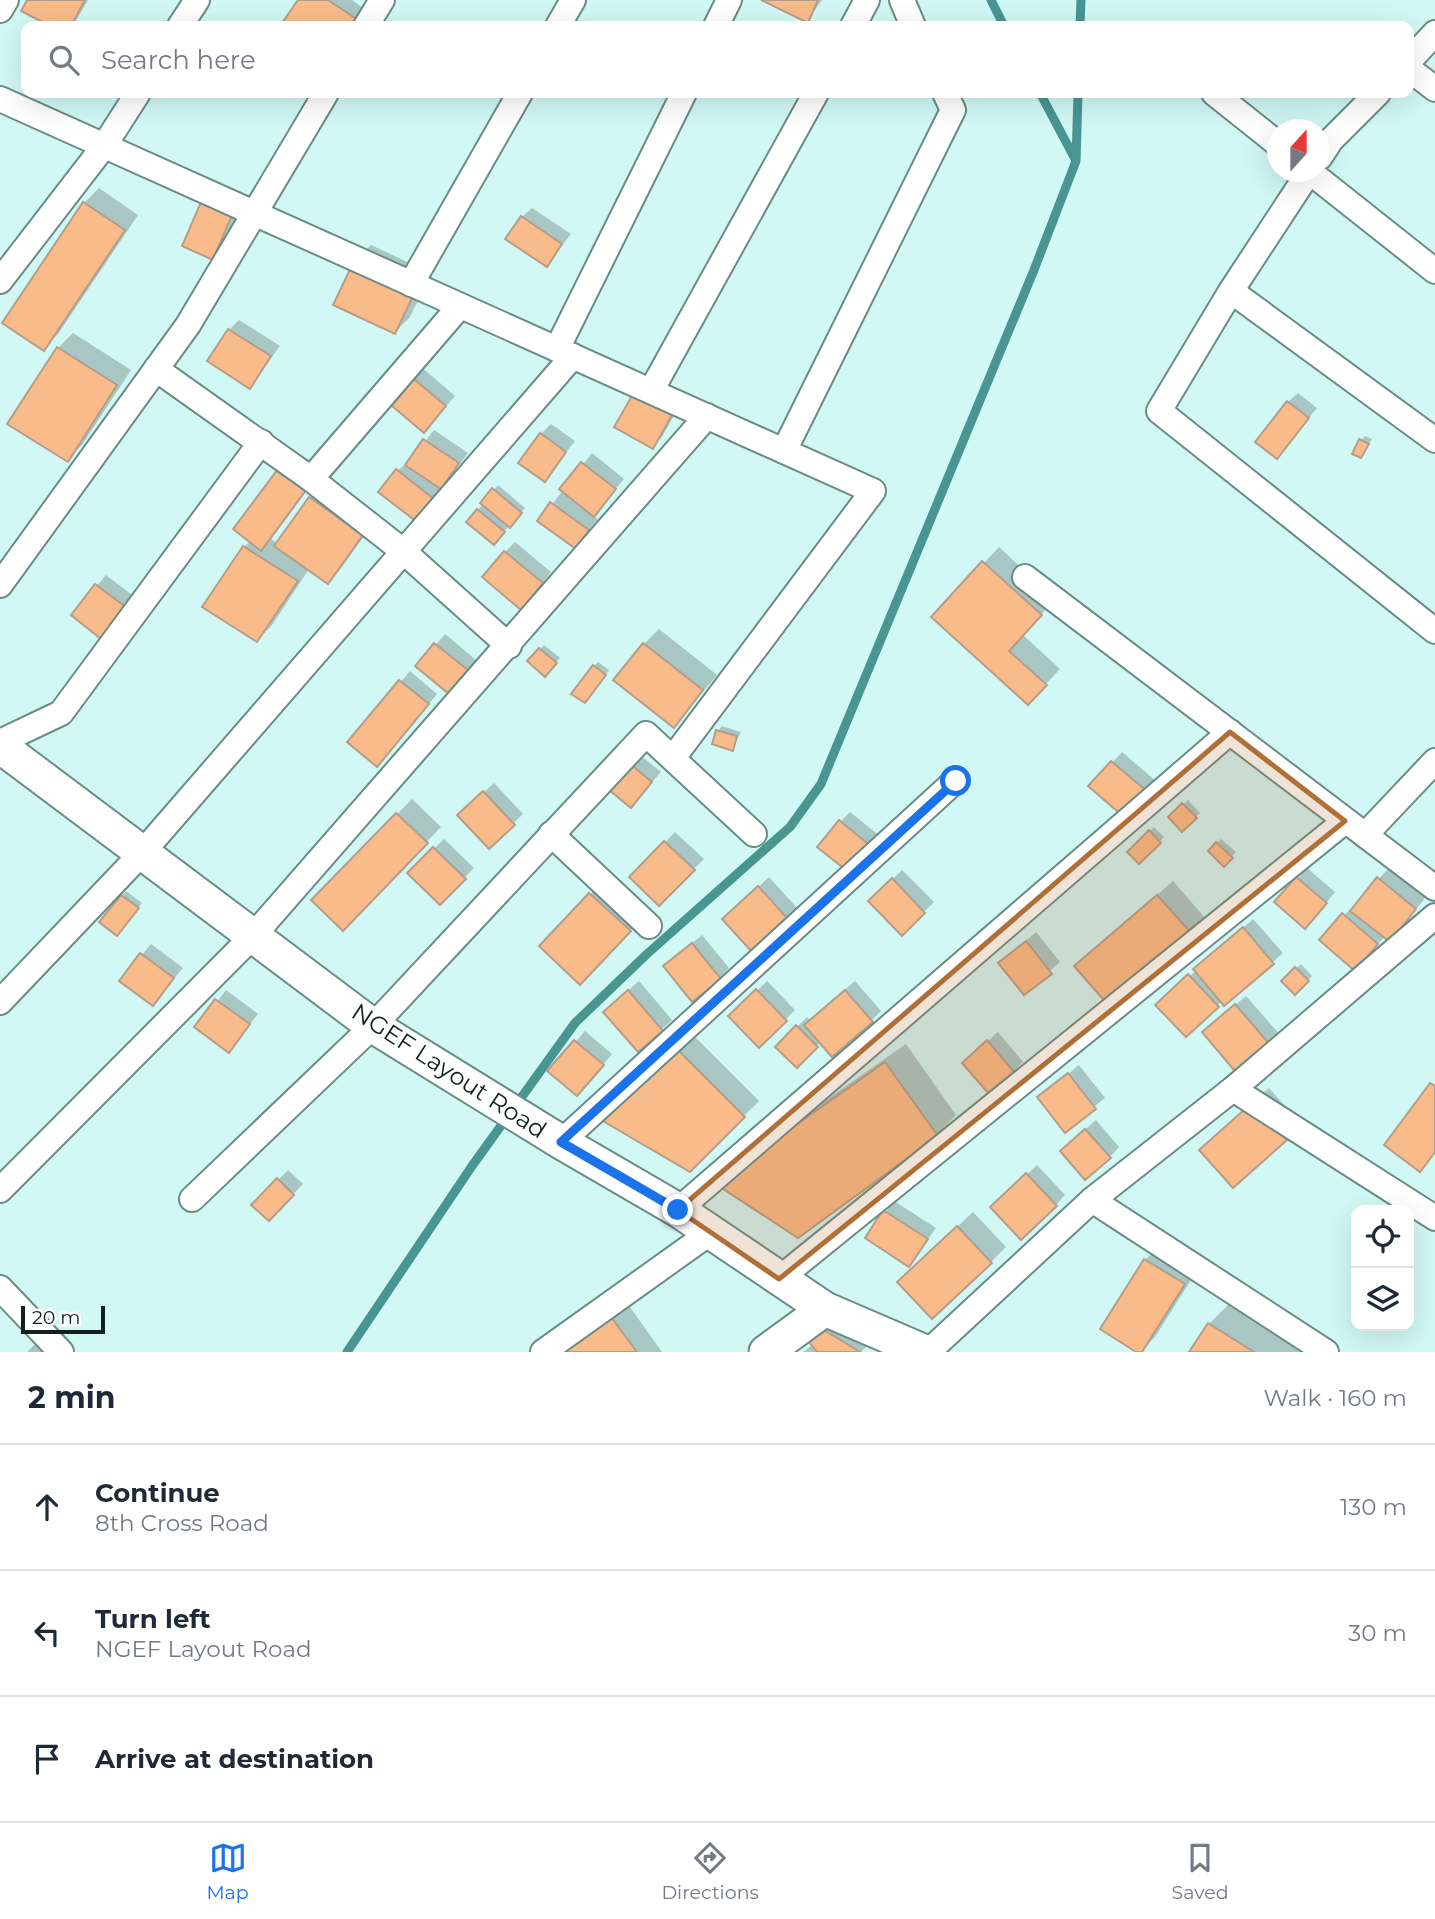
<!DOCTYPE html>
<meta charset="utf-8">
<style>
:root{--surface:#fff;--page:#f6f6f7;--text:#1f2937;--muted:#747a83;--line:#e0e1e3;--accent:#1a73e8}
body{margin:0;font-family:Montserrat,sans-serif;background:var(--page);color:var(--text)}
.controls{position:absolute;right:21px;bottom:21px;display:grid;overflow:hidden;border-radius:14px;box-shadow:0 7px 28px #0002}
.controls button{width:63px;height:63px;display:grid;place-items:center;padding:0;border:0;border-bottom:2px solid var(--line);background:var(--surface);color:var(--text);font:35px sans-serif}
.compass{position:absolute;left:1267px;top:119px;width:63px;height:63px;border-radius:50%;background:var(--surface);box-shadow:0 7px 28px #0002;rotate:21deg}
.scale{position:absolute;left:21px;bottom:18px;width:84px;box-sizing:border-box;padding-left:7px;border:4px solid #111f1e;border-top:0;font-size:19px;line-height:24px;white-space:nowrap;color:#111f1e;-webkit-text-stroke:5px #fff;paint-order:stroke}
.stop{position:absolute;width:21px;height:21px;margin:-16px;border:5px solid #1a73e8;border-radius:50%;background:#fff}
.stop.end{background:#1a73e8;border-color:#fff;box-shadow:0 2px 7px #0008}
.list{margin:0;padding:0;list-style:none}
h2{display:flex;justify-content:space-between;align-items:center;height:91px;margin:0;padding:0 28px;font-size:30px}
h2 small{font-size:23px;font-weight:400;color:var(--muted)}
.list li{display:grid;grid-template-columns:46px 1fr auto;gap:21px;align-items:center;box-sizing:border-box;height:126px;padding:0 28px;border-top:2px solid var(--line)}
.list b{display:block;font-size:26px;white-space:nowrap}
.list p{margin:0;font-size:23px;white-space:nowrap;color:var(--muted)}
.list em{font-size:23px;font-style:normal;color:var(--muted)}
.icon{flex:none;width:38px;height:38px;fill:none;stroke:currentColor;stroke-width:2;stroke-linecap:round;stroke-linejoin:round}
.map{position:relative;flex:none;width:1435px;height:1352px;overflow:hidden}
.search{position:absolute;background:var(--surface);box-shadow:0 7px 28px #0002;left:21px;right:21px;top:21px;height:77px;display:flex;align-items:center;gap:18px;box-sizing:border-box;padding:0 24px;border-radius:14px;color:var(--muted);font-size:26px}
.sheet{height:469px;background:var(--surface)}
nav{display:flex;justify-content:space-around;align-items:center;box-sizing:border-box;height:98px;border-top:2px solid var(--line);background:var(--surface);font-size:19px;color:var(--muted)}
nav a{display:grid;justify-items:center;gap:4px}
nav .on{color:var(--accent)}
.map>svg:first-child{display:block}
.shadow{fill:#0003}
.lines{fill:none;stroke-linecap:round;stroke-linejoin:round}
.stream{stroke:#489591;stroke-width:9}
.building{fill:#f9bb89;stroke:#b69d8a;stroke-width:2}
.street-casing{stroke:#698c89;stroke-width:28}
.secondary-casing{stroke:#698c89;stroke-width:37}
.street{stroke:#fff;stroke-width:24}
.secondary{stroke:#fff;stroke-width:33}
.route{stroke:#1a73e8;stroke-width:9}
.marked{fill:#af6f37;fill-opacity:0.2;stroke:#af6f37;stroke-width:5;stroke-linejoin:round}
.labels{text-anchor:middle;stroke-width:7;stroke-linejoin:round;paint-order:stroke}
.street-label{font-size:24px;fill:#111f1e;stroke:#fff}
</style>
<div class="map">
<svg width="1435" height="1352" viewBox="0 0 1435 1352">
<rect width="100%" height="100%" fill="#d1f8f5"/>
<!-- shadow -->
<g class="shadow">
<path d="M28,0H88L73,26H54L23,11Z"/>
<path d="M300,0H352L366,10L355,26H289L284,23Z"/>
<path d="M763,0H822L807,21Z"/>
<path d="M99,188L138,215L58,334L43,349L84,203Z"/>
<path d="M241,205L222,248L213,258L185,246Z"/>
<path d="M532,208L571,234L546,265L522,217Z"/>
<path d="M371,245L431,273L410,317L395,332L356,260Z"/>
<path d="M239,320L280,346L250,387L229,330Z"/>
<path d="M73,333L131,370L82,445L67,460L58,348Z"/>
<path d="M419,365L455,396L433,421L387,400Z"/>
<path d="M1298,393L1317,408L1277,456L1288,402Z"/>
<path d="M634,395L680,405L662,437L653,447Z"/>
<path d="M551,424L575,441L544,479L541,434Z"/>
<path d="M434,430L468,453L426,510L397,471L409,462Z"/>
<path d="M1365,436L1372,439L1361,456V441Z"/>
<path d="M592,453L624,479L593,516L598,519L575,547L539,521Z"/>
<path d="M315,480L271,539L278,544L310,498L325,483L376,519L342,567L328,582L309,569L272,625L257,640L244,547Z"/>
<path d="M498,485L525,508L494,543L478,510Z"/>
<path d="M515,542L551,572L531,598L505,552Z"/>
<path d="M999,547L1055,599L1023,635L1060,669L1028,703L934,617Z"/>
<path d="M106,575L140,601L106,641L73,615Z"/>
<path d="M659,629L717,675L674,726L644,644Z"/>
<path d="M445,634L476,660L458,682L418,666Z"/>
<path d="M544,645L560,658L545,674L530,661Z"/>
<path d="M598,662L609,670L589,697L594,666Z"/>
<path d="M410,671L437,694L387,755L350,742Z"/>
<path d="M722,726L741,732L732,749L718,731Z"/>
<path d="M1122,752L1156,781L1125,815L1091,786Z"/>
<path d="M640,755L661,772L631,806L610,789Z"/>
<path d="M494,783L523,814L489,847L459,815Z"/>
<path d="M412,799L441,827L343,928L313,900Z"/>
<path d="M1188,800L1200,813L1182,829L1170,817Z"/>
<path d="M850,812L881,837L861,862L840,822Z"/>
<path d="M1154,827L1164,837L1139,862L1129,852Z"/>
<path d="M675,832L704,859L659,904L631,877Z"/>
<path d="M444,839L474,868L440,903L410,873Z"/>
<path d="M1221,839L1236,852L1224,864L1210,851Z"/>
<path d="M1307,868L1335,892L1314,917L1277,902Z"/>
<path d="M1388,869L1425,898L1400,930L1390,940L1385,936L1365,959L1321,940Z"/>
<path d="M902,870L934,902L902,933L870,901Z"/>
<path d="M769,877L798,909L788,919L734,910Z"/>
<path d="M605,879L645,915L595,968L541,946Z"/>
<path d="M1173,881L1206,919L1191,934L1076,966Z"/>
<path d="M126,891L142,903L121,929L122,896Z"/>
<path d="M1253,919L1283,953L1225,1004L1222,1001L1186,1035L1158,1005Z"/>
<path d="M1036,932L1060,962L1024,993L1000,963Z"/>
<path d="M702,935L729,968L720,978L675,957Z"/>
<path d="M151,944L183,968L153,1004L121,980Z"/>
<path d="M1301,964L1312,976L1295,993L1283,981Z"/>
<path d="M639,981L672,1020L638,1050L615,1002Z"/>
<path d="M767,981L795,1010L759,1046L731,1016Z"/>
<path d="M855,981L881,1011L871,1021L821,1042L797,1065L777,1047L807,1017L810,1020Z"/>
<path d="M226,990L258,1014L229,1050L197,1027Z"/>
<path d="M1246,996L1281,1036L1271,1046L1214,1023Z"/>
<path d="M585,1031L612,1054L587,1084L550,1071Z"/>
<path d="M998,1032L1023,1062L1014,1071L974,1053Z"/>
<path d="M692,1034L759,1101L690,1170L606,1121Z"/>
<path d="M906,1044L956,1115L937,1134L736,1163Z"/>
<path d="M1079,1065L1105,1098L1065,1130L1040,1097Z"/>
<path d="M1269,1088L1301,1124L1233,1185L1216,1135Z"/>
<path d="M1096,1120L1119,1147L1110,1157L1072,1141Z"/>
<path d="M1037,1165L1065,1195L1056,1205L1002,1197Z"/>
<path d="M288,1170L303,1184L269,1219L254,1205Z"/>
<path d="M894,1201L936,1228L909,1265L867,1237Z"/>
<path d="M973,1212L1006,1247L991,1262L914,1267Z"/>
<path d="M1160,1245L1198,1269L1155,1337L1140,1352L1102,1328L1145,1260Z"/>
<path d="M627,1303L662,1352H566L570,1349Z"/>
<path d="M1229,1304L1305,1352H1191L1209,1324Z"/>
<path d="M835,1322L870,1343L861,1352H803L814,1344L808,1337Z"/>
<path d="M42,1337L57,1352H27Z"/>
</g>
<g class="lines">
<!-- stream -->
<g class="stream">
<path d="M991,0L1004,26"/>
<path d="M1080,26L1081,0"/>
<path d="M1040,93L1075,159"/>
<path d="M347,1352L472,1166L575,1023L647,954L790,827L821,784L1034,270L1076,161L1078,93"/>
</g>
</g>
<!-- building -->
<g class="building">
<path d="M27,0H85L71,26H50L21,11Z"/>
<path d="M298,0H328L358,20L353,26H286L282,23Z"/>
<path d="M761,0H818L808,23Z"/>
<path d="M83,202L125,230L44,351L2,323Z"/>
<path d="M201,202L232,215L213,260L182,246Z"/>
<path d="M521,216L562,244L547,267L505,239Z"/>
<path d="M355,259L417,288L395,334L333,305Z"/>
<path d="M228,329L271,356L250,389L207,361Z"/>
<path d="M57,347L117,385L68,462L7,424Z"/>
<path d="M408,374L446,406L424,433L385,400Z"/>
<path d="M633,394L672,415L653,449L614,427Z"/>
<path d="M1287,401L1309,418L1277,459L1255,442Z"/>
<path d="M540,433L566,452L545,482L518,463Z"/>
<path d="M423,439L459,463L441,489L405,465Z"/>
<path d="M1359,439L1369,444L1361,458L1352,454Z"/>
<path d="M581,462L616,489L594,517L559,489Z"/>
<path d="M278,469L306,490L261,551L233,529Z"/>
<path d="M396,469L435,500L417,522L378,492Z"/>
<path d="M492,488L522,513L510,528L480,503Z"/>
<path d="M309,497L363,535L328,584L274,546Z"/>
<path d="M550,502L589,530L576,549L537,521Z"/>
<path d="M477,509L505,532L494,545L466,522Z"/>
<path d="M243,546L298,581L257,642L202,607Z"/>
<path d="M504,551L543,583L521,610L482,577Z"/>
<path d="M982,561L1042,615L1009,651L1047,685L1028,705L931,617Z"/>
<path d="M95,584L131,611L106,643L71,615Z"/>
<path d="M434,643L468,670L449,694L415,666Z"/>
<path d="M643,643L703,690L674,728L613,680Z"/>
<path d="M539,648L557,663L545,677L527,661Z"/>
<path d="M593,665L606,675L585,703L571,694Z"/>
<path d="M399,680L429,704L377,767L347,742Z"/>
<path d="M716,730L737,736L733,751L712,744Z"/>
<path d="M1111,761L1148,792L1125,818L1088,786Z"/>
<path d="M629,763L652,782L631,808L608,789Z"/>
<path d="M483,791L515,825L489,849L457,815Z"/>
<path d="M1182,803L1197,818L1182,832L1168,817Z"/>
<path d="M396,813L428,843L343,931L311,900Z"/>
<path d="M839,820L873,848L851,874L817,847Z"/>
<path d="M1149,830L1161,843L1139,864L1127,852Z"/>
<path d="M664,841L695,870L659,906L629,877Z"/>
<path d="M1216,842L1233,858L1224,867L1208,851Z"/>
<path d="M433,847L466,879L440,905L407,873Z"/>
<path d="M1296,877L1327,903L1305,929L1274,902Z"/>
<path d="M1377,877L1416,909L1390,942L1350,911Z"/>
<path d="M892,878L925,913L902,936L868,901Z"/>
<path d="M758,886L789,920L753,953L722,919Z"/>
<path d="M589,893L631,931L580,985L539,946Z"/>
<path d="M121,895L139,908L117,936L99,922Z"/>
<path d="M1157,895L1193,935L1109,1006L1074,966Z"/>
<path d="M1342,913L1378,944L1355,971L1319,940Z"/>
<path d="M1243,927L1274,964L1224,1006L1193,969Z"/>
<path d="M1026,941L1052,974L1024,995L998,963Z"/>
<path d="M692,943L721,979L692,1002L663,966Z"/>
<path d="M140,953L174,978L153,1006L119,981Z"/>
<path d="M1295,967L1309,981L1295,995L1281,981Z"/>
<path d="M1188,974L1219,1007L1186,1037L1155,1005Z"/>
<path d="M756,989L787,1021L759,1048L728,1016Z"/>
<path d="M628,990L663,1031L638,1052L603,1012Z"/>
<path d="M845,990L873,1022L832,1057L804,1025Z"/>
<path d="M215,999L250,1024L229,1053L194,1027Z"/>
<path d="M1235,1004L1272,1047L1239,1076L1202,1032Z"/>
<path d="M796,1025L818,1047L797,1068L775,1047Z"/>
<path d="M574,1040L604,1065L577,1096L547,1071Z"/>
<path d="M987,1040L1015,1073L989,1094L962,1063Z"/>
<path d="M676,1048L745,1117L690,1172L603,1121Z"/>
<path d="M885,1062L938,1136L798,1238L714,1183Z"/>
<path d="M1068,1073L1096,1109L1065,1133L1037,1097Z"/>
<path d="M1430,1083L1435,1086V1152L1420,1172L1384,1145Z"/>
<path d="M1253,1102L1287,1140L1233,1188L1199,1150Z"/>
<path d="M1085,1129L1111,1158L1085,1180L1060,1151Z"/>
<path d="M1026,1173L1057,1206L1021,1240L990,1207Z"/>
<path d="M277,1178L294,1195L269,1221L251,1205Z"/>
<path d="M883,1210L928,1239L909,1267L865,1238Z"/>
<path d="M957,1226L992,1263L932,1319L897,1282Z"/>
<path d="M1144,1259L1185,1284L1142,1352H1136L1100,1329Z"/>
<path d="M611,1317L637,1352H569L567,1349Z"/>
<path d="M1208,1323L1254,1352H1189Z"/>
<path d="M825,1331L834,1336L860,1352H817L805,1337Z"/>
</g>
<g class="lines">
<!-- street casing -->
<g class="street-casing">
<g id="street">
<path d="M902,0L913,26"/>
<path d="M0,10L6,0"/>
<path d="M180,26L197,0"/>
<path d="M366,26L382,0"/>
<path d="M558,26L573,0"/>
<path d="M716,26L729,0"/>
<path d="M853,26L867,0"/>
<path d="M1409,61L1435,33"/>
<path d="M1409,69L1435,89"/>
<path d="M1214,93L1278,144"/>
<path d="M0,99L873,491L673,758"/>
<path d="M1320,157L1331,140L1378,93"/>
<path d="M1309,172L1231,291L1159,411L1435,631"/>
<path d="M1310,172L1435,271"/>
<path d="M0,281L104,146L138,93"/>
<path d="M411,284L520,93"/>
<path d="M1231,291L1435,440"/>
<path d="M557,349L684,93"/>
<path d="M156,369L311,479L403,551L509,646"/>
<path d="M651,391L816,93"/>
<path d="M784,451L953,110L945,93"/>
<path d="M311,479L460,306"/>
<path d="M1025,577L1435,888"/>
<path d="M0,585L188,325L326,93"/>
<path d="M0,742L61,713L261,442"/>
<path d="M551,834L649,926"/>
<path d="M1365,835L1435,761"/>
<path d="M0,1002L142,853L573,356"/>
<path d="M1233,1089L1435,1218"/>
<path d="M561,1142L955,781"/>
<path d="M0,1190L253,936L707,416"/>
<path d="M192,1199L373,1026L646,734L754,834"/>
<path d="M1092,1200L1326,1352"/>
<path d="M678,1210L1230,732"/>
<path d="M779,1279L1345,821"/>
<path d="M0,1288L61,1352"/>
<path d="M543,1352L711,1232"/>
<path d="M928,1352L1092,1200L1233,1089L1435,916"/>
</g>
</g>
<!-- secondary casing -->
<g class="secondary-casing">
<g id="secondary">
<path d="M0,746L373,1026L561,1142L678,1210L825,1309L925,1352"/>
<path d="M766,1352L825,1309"/>
</g>
</g>
<!-- street -->
<use href="#street" class="street"/>
<!-- secondary -->
<use href="#secondary" class="secondary"/>
</g>
<g class="lines">
<!-- route -->
<path class="route" d="M678,1210L561,1142L956,781"/>
</g>
<!-- marked area -->
<path class="marked" d="M1230,732L1345,821L779,1279L678,1210Z"/>
<g class="labels">
<!-- street labels -->
<g class="street-label">
<text transform="translate(449 1071) rotate(33)" y="8">NGEF Layout Road</text>
</g>
</g>
</svg>
<div class="controls">
<button><svg class="icon" aria-label="locate" viewBox="0 0 24 24"><circle cx="12" cy="12" r="6"/><path d="M12 2v4M12 18v4M2 12h4M18 12h4"/></svg></button>
<button><svg class="icon" aria-label="layers" viewBox="0 0 24 24"><path d="M12 4l9 5-9 5-9-5zM3 14l9 5 9-5"/></svg></button>
</div>
<svg class="compass" viewBox="-18 -18 36 36"><path d="M0-13l5 13h-10z" fill="#e53935"/><path d="M0 13l5-13h-10z" fill="#747a83"/></svg>
<div class="scale">20 m</div>
<div class="stop" style="left:956px;top:781px"></div>
<div class="stop end" style="left:678px;top:1210px"></div>
<div class="search"><svg class="icon" aria-label="search" viewBox="0 0 24 24"><circle cx="10" cy="10" r="6"/><path d="M15 15l6 6"/></svg>Search here</div>
</div>
<section class="sheet">
<h2>2 min<small>Walk · 160 m</small></h2>
<ul class="list">
<li><svg class="icon" aria-label="ahead" viewBox="0 0 24 24"><path d="M12 20V5M6 11l6-6 6 6"/></svg><div><b>Continue</b><p>8th Cross Road</p></div><em>130 m</em></li>
<li><svg class="icon" aria-label="left" viewBox="0 0 24 24"><path d="M17 20v-9H6M10 6l-5 5 5 5"/></svg><div><b>Turn left</b><p>NGEF Layout Road</p></div><em>30 m</em></li>
<li><svg class="icon" aria-label="arrive" viewBox="0 0 24 24"><path d="M6 21V4h12l-3 4 3 4H6"/></svg><div><b>Arrive at destination</b></div></li>
</ul>
</section>
<nav>
<a class="on"><svg class="icon" aria-label="map" viewBox="0 0 24 24"><path d="M3 6l6-2 6 2 6-2v14l-6 2-6-2-6 2zM9 4v14M15 6v14"/></svg>Map</a>
<a><svg class="icon" aria-label="directions" viewBox="0 0 24 24"><path d="M12 3l9 9-9 9-9-9zM9 14v-3h6M13 9l2 2-2 2"/></svg>Directions</a>
<a><svg class="icon" aria-label="saved" viewBox="0 0 24 24"><path d="M7 4h10v16l-5-4-5 4z"/></svg>Saved</a>
</nav>
